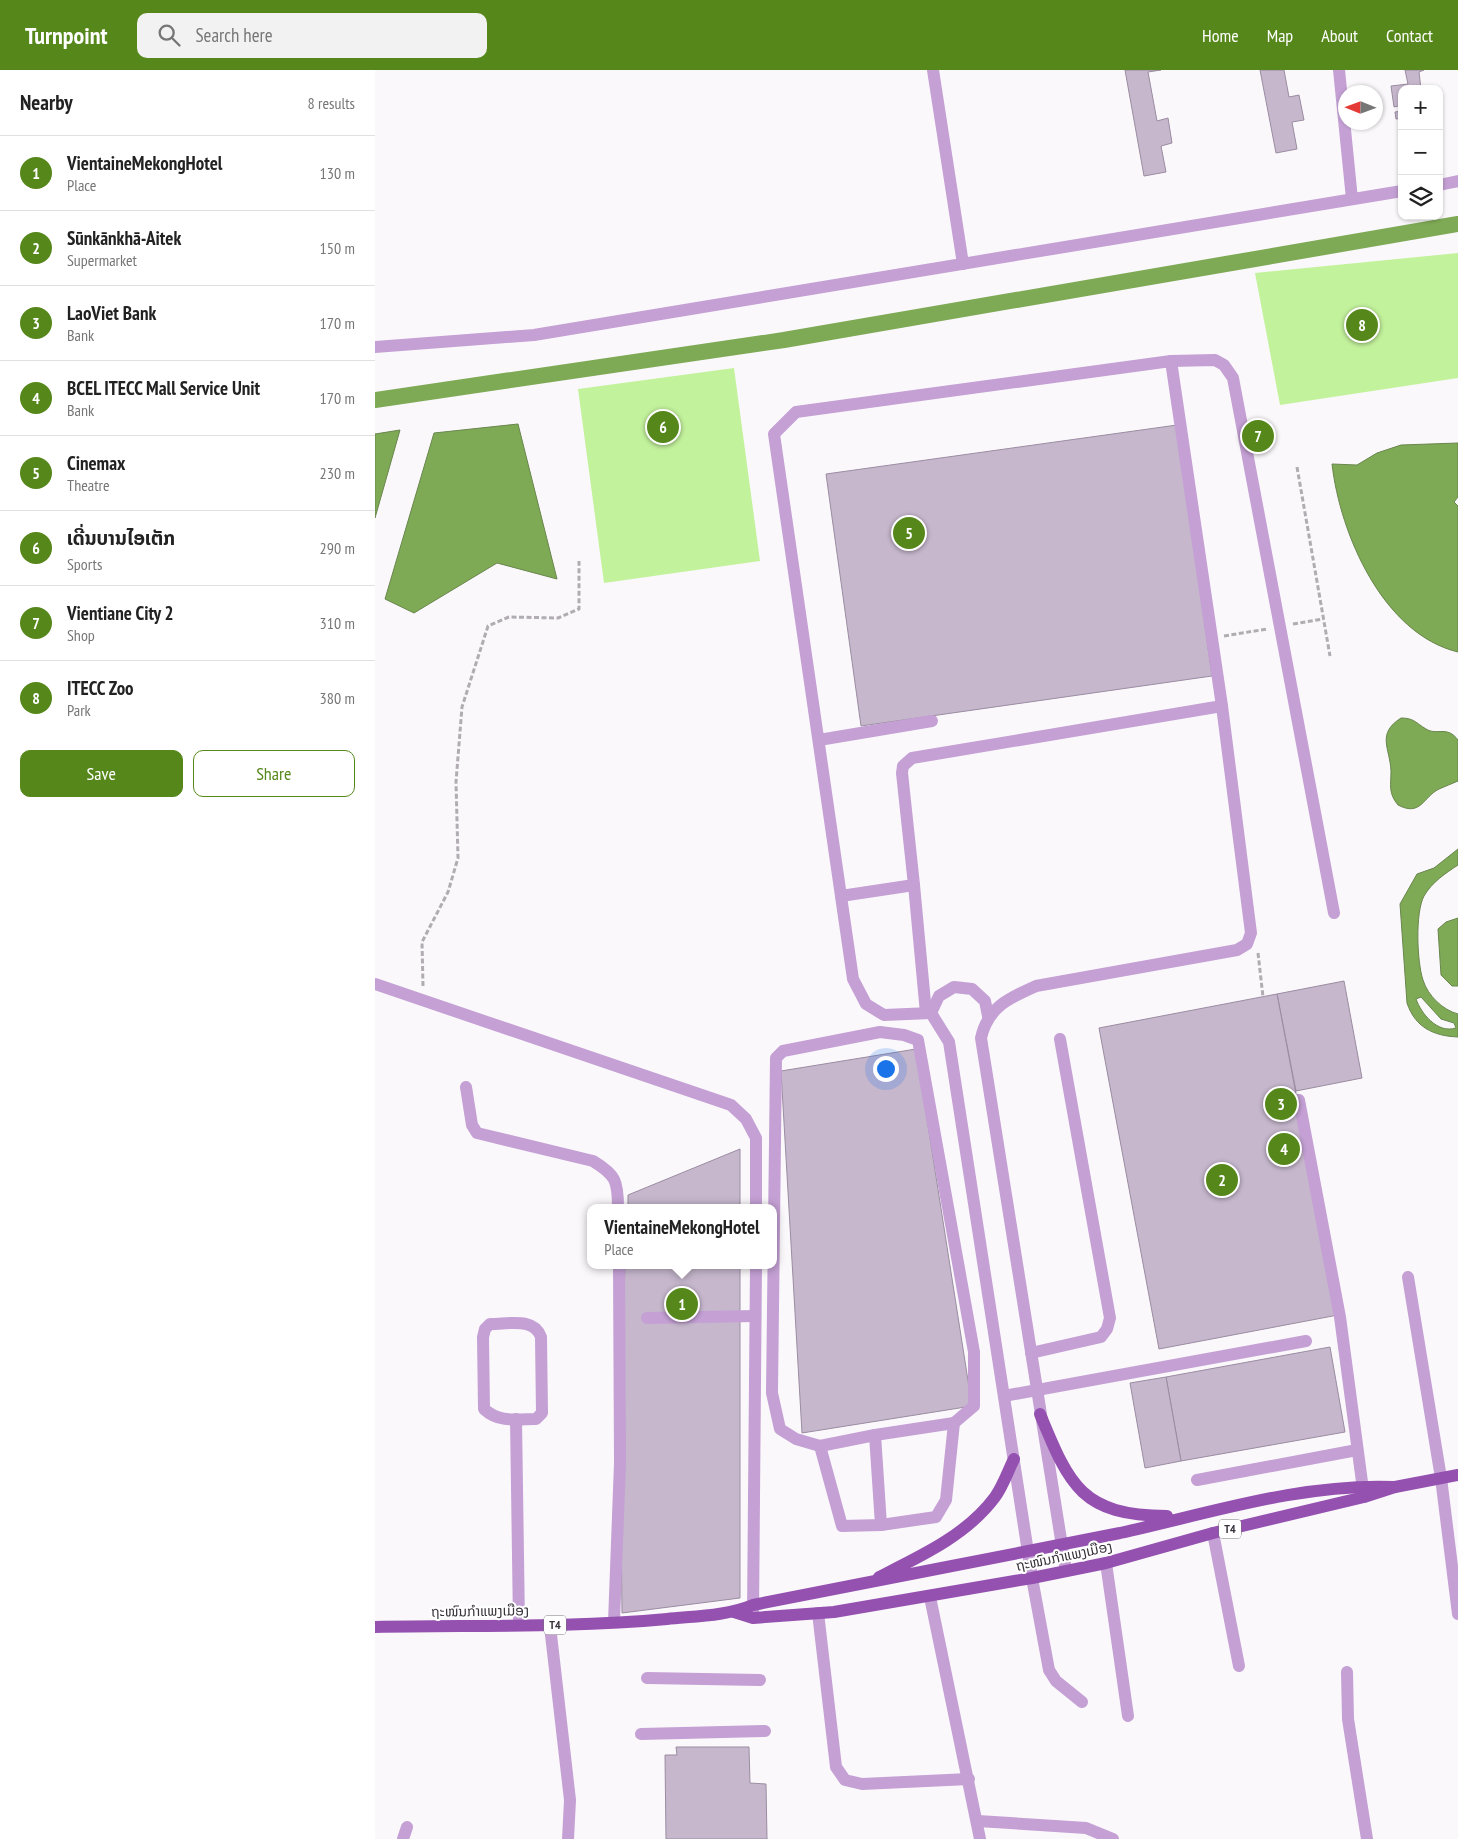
<!DOCTYPE html>
<meta charset="utf-8">
<style>
:root{--surface:#fff;--page:#f2f2f2;--text:#222;--muted:#767676;--line:#e0e0e0;--accent:#56871b}
body{margin:0;font-family:"PT Sans Narrow","Noto Sans Lao",sans-serif;background:var(--page);color:var(--text)}
.controls{position:absolute;right:15px;top:15px;display:grid;overflow:hidden;border-radius:10px;box-shadow:0 1px 4px #0004}
.controls button{width:45px;height:45px;display:grid;place-items:center;padding:0;border:0;border-bottom:1px solid var(--line);background:var(--surface);color:var(--text);font:25px sans-serif}
.compass{position:absolute;left:963px;top:15px;width:45px;height:45px;border-radius:50%;background:var(--surface);box-shadow:0 1px 4px #0004;rotate:271deg}
.you{position:absolute;left:510px;top:998px;width:18px;height:18px;margin:-12px;border:4px solid #fff;border-radius:50%;background:#1a73e8;box-shadow:0 0 0 8px #1a73e833}
.badge{display:grid;place-items:center;width:32px;height:32px;border-radius:50%;background:var(--accent);color:#fff;font-size:16px;font-weight:700}
.pin{position:absolute;translate:-50% -50%;border:2px solid #fff;box-shadow:0 1px 5px #0006}
.popup{position:absolute;left:212px;top:1134px;width:190px;height:65px;box-sizing:border-box;display:grid;place-content:center;border-radius:10px;background:var(--surface);filter:drop-shadow(0 1px 4px #0005);font-size:16px;white-space:nowrap;color:var(--muted)}
.popup b{font-size:19px;color:var(--text)}
.popup::after{content:'';position:absolute;left:50%;top:100%;margin-left:-10px;border:10px solid transparent;border-top-color:var(--surface)}
.list{margin:0;padding:0;list-style:none}
h2{display:flex;justify-content:space-between;align-items:center;height:65px;margin:0;padding:0 20px;font-size:21px}
h2 small{font-size:16px;font-weight:400;color:var(--muted)}
.list li{display:grid;grid-template-columns:32px 1fr auto;gap:15px;align-items:center;box-sizing:border-box;height:75px;padding:0 20px;border-top:1px solid var(--line)}
.list b{display:block;font-size:19px;white-space:nowrap}
.list p{margin:0;font-size:16px;white-space:nowrap;color:var(--muted)}
.list em{font-size:16px;font-style:normal;color:var(--muted)}
.actions{display:flex;gap:10px;padding:15px 20px}
.actions a{flex:1;padding:11px 0;border:1px solid var(--accent);border-radius:10px;text-align:center;font-size:18px;color:var(--accent)}
.actions .main{background:var(--accent);color:#fff}
.icon{flex:none;width:28px;height:28px;fill:none;stroke:currentColor;stroke-width:2;stroke-linecap:round;stroke-linejoin:round}
.map{position:relative;flex:none;width:1083px;height:1769px;overflow:hidden}
header{display:flex;align-items:center;gap:30px;box-sizing:border-box;height:70px;padding:0 25px;background:var(--accent);color:#fff}
header strong{font-size:24px}
nav{display:flex;gap:28px;margin-inline-start:auto;font-size:18px}
.search{width:350px;height:45px;background:var(--page);display:flex;align-items:center;gap:12px;box-sizing:border-box;padding:0 18px;border-radius:10px;color:var(--muted);font-size:19px}
main{display:flex}
aside{flex:1;background:var(--surface)}
.map>svg:first-child{display:block}
.green{fill:#c3f29c}
.water{fill:#7eaa55;stroke:#69864d;fill-rule:evenodd}
.lines{fill:none;stroke-linecap:round;stroke-linejoin:round}
.canal{stroke:#7eaa55;stroke-width:16}
.building{fill:#c6b7cd;stroke:#9a8ca1}
.path{stroke:#b1acb2;stroke-width:3;stroke-dasharray:5 2.5;stroke-linecap:butt}
.minor{stroke:#c4a0d4;stroke-width:12}
.major{stroke:#9451b0;stroke-width:12}
.labels{text-anchor:middle;stroke-width:4;stroke-linejoin:round;paint-order:stroke}
.shield{fill:#fff;stroke:#747076;stroke-width:1}
.shield-label{font-size:12px;font-weight:bold;fill:#38323b}
.street-label{font-size:14px;fill:#38323b;stroke:#fff}
</style>
<header>
<strong>Turnpoint</strong>
<div class="search"><svg class="icon" aria-label="search" viewBox="0 0 24 24"><circle cx="10" cy="10" r="6"/><path d="M15 15l6 6"/></svg>Search here</div>
<nav><a>Home</a><a>Map</a><a>About</a><a>Contact</a></nav>
</header>
<main>
<aside>
<h2>Nearby<small>8 results</small></h2>
<ul class="list">
<li><span class="badge">1</span><div><b>VientaineMekongHotel</b><p>Place</p></div><em>130 m</em></li>
<li><span class="badge">2</span><div><b>Sūnkānkhā-Aitek</b><p>Supermarket</p></div><em>150 m</em></li>
<li><span class="badge">3</span><div><b>LaoViet Bank</b><p>Bank</p></div><em>170 m</em></li>
<li><span class="badge">4</span><div><b>BCEL ITECC Mall Service Unit</b><p>Bank</p></div><em>170 m</em></li>
<li><span class="badge">5</span><div><b>Cinemax</b><p>Theatre</p></div><em>230 m</em></li>
<li><span class="badge">6</span><div><b>ເດີ່ນບານໄອເຕັກ</b><p>Sports</p></div><em>290 m</em></li>
<li><span class="badge">7</span><div><b>Vientiane City 2</b><p>Shop</p></div><em>310 m</em></li>
<li><span class="badge">8</span><div><b>ITECC Zoo</b><p>Park</p></div><em>380 m</em></li>
</ul>
<div class="actions"><a class="main">Save</a><a>Share</a></div>
</aside>
<div class="map">
<svg width="1083" height="1769" viewBox="0 0 1083 1769">
<rect width="100%" height="100%" fill="#fbf8fc"/>
<!-- green -->
<g class="green">
<path d="M1083,183V308L905,335L880,203Z"/>
<path d="M359,298L385,491L229,513L203,319Z"/>
</g>
<!-- water -->
<g class="water">
<path d="M143,354L182,509L122,493L39,543L10,529L59,363Z"/>
<path d="M25,360L0,448V364Z"/>
<path d="M1083,373V427L1079,432L1083,436V582C1008,564 965,464 957,394L982,395L1002,383L1026,375Z"/>
<path d="M1026,648C1039,648 1041,653 1051,659C1062,666 1072,655 1083,670V711C1077,714 1070,716 1064,719C1048,727 1046,747 1023,735C1013,723 1016,715 1016,701C1015,678 1001,664 1026,648Z"/>
<path d="M1083,779V795C1071,803 1057,812 1049,826C1040,843 1042,892 1048,910C1053,926 1068,940 1083,944V967C1058,966 1040,957 1032,933L1025,834L1042,804L1059,798ZM1046,927L1066,949L1079,953L1081,958C1062,964 1046,943 1041,929Z"/>
<path d="M1083,848V916H1077L1066,905L1063,859L1071,852Z"/>
</g>
<g class="lines">
<!-- canal -->
<path class="canal" d="M0,330L409,270L1083,154"/>
</g>
<!-- building -->
<g class="building">
<path d="M750,0H786L773,2L782,51L793,48L797,73L786,76L791,102L769,106Z"/>
<path d="M885,0H909L914,27L924,25L929,50L917,52L922,79L901,83Z"/>
<path d="M1030,0H1049L1044,2L1046,19H1027V35L1019,37L1016,16L1033,14Z"/>
<path d="M1027,41V48L1021,49L1020,42Z"/>
<path d="M802,355L837,606L486,656L451,404Z"/>
<path d="M969,911L987,1008L921,1021L902,924Z"/>
<path d="M902,924L963,1245L784,1279L724,958Z"/>
<path d="M541,979L597,1336L427,1363L406,1001Z"/>
<path d="M365,1079V1138H253V1125Z"/>
<path d="M250,1195H365V1528L247,1543L245,1344Z"/>
<path d="M955,1277L970,1362L806,1391L791,1307Z"/>
<path d="M791,1307L806,1391L770,1398L755,1313Z"/>
<path d="M301,1677H374L375,1713L391,1714L392,1769H291L290,1685H302Z"/>
</g>
<g class="lines">
<!-- path -->
<g class="path">
<path d="M922,397L955,586"/>
<path d="M918,554L948,549"/>
<path d="M849,566L892,559"/>
<path d="M883,883L888,927"/>
<path d="M48,916L47,872L73,822L83,788L81,712L87,637L113,556L134,547L183,548L204,539V491"/>
</g>
<!-- minor -->
<g class="minor">
<path d="M558,0L588,194"/>
<path d="M964,0L977,129"/>
<path d="M1064,115L1083,111"/>
<path d="M0,277L159,265L1027,121"/>
<path d="M796,291L840,290L849,295L858,308L959,843"/>
<path d="M444,670L557,651"/>
<path d="M539,815L551,943"/>
<path d="M466,826L539,815L527,703L528,696L537,688L847,636"/>
<path d="M0,914L356,1035L371,1049L381,1068V1138"/>
<path d="M556,943L509,945L491,934L478,909L399,364L421,342L796,291L847,636L876,863L872,874L862,880L661,916C634,928 613,937 606,968L691,1501"/>
<path d="M556,943L574,972L657,1508L674,1600L681,1611L707,1632"/>
<path d="M556,943L564,926L579,917L597,919L610,931L613,946"/>
<path d="M505,962L529,965L543,970L599,1282V1336L579,1353L500,1365L445,1376L421,1369L405,1359L397,1323L401,988L408,981Z"/>
<path d="M91,1017L97,1055L102,1063L218,1091C241,1105 243,1111 243,1138"/>
<path d="M924,1030L965,1247L989,1427"/>
<path d="M1033,1207L1066,1408L1083,1544"/>
<path d="M272,1248L380,1246"/>
<path d="M115,1254C134,1254 159,1247 166,1267L167,1343L161,1349C142,1349 124,1353 109,1339L108,1267L110,1259Z"/>
<path d="M656,1283L726,1267L732,1259L735,1248L685,969"/>
<path d="M629,1326L931,1271"/>
<path d="M141,1349L144,1554"/>
<path d="M500,1365L506,1455"/>
<path d="M445,1376L467,1456L506,1455L561,1447L571,1430L579,1353"/>
<path d="M822,1410L982,1380"/>
<path d="M838,1463L864,1596"/>
<path d="M731,1493L753,1646"/>
<path d="M555,1527L605,1769"/>
<path d="M443,1543L461,1697L470,1710L487,1714L594,1709"/>
<path d="M378,1545L381,1195"/>
<path d="M239,1552L245,1393L244,1195"/>
<path d="M175,1556L195,1730L193,1769"/>
<path d="M972,1602L973,1649L992,1769"/>
<path d="M272,1608L385,1610"/>
<path d="M266,1664L390,1661"/>
<path d="M603,1751L711,1758L738,1769"/>
<path d="M28,1769L32,1757"/>
</g>
<!-- major -->
<g class="major">
<path d="M665,1344C695,1417 707,1445 792,1446"/>
<path d="M504,1507C546,1486 592,1465 620,1427C628,1416 633,1401 639,1389"/>
<path d="M359,1542L378,1548L459,1542L657,1508L731,1493L838,1463L989,1427L1020,1417L1083,1405"/>
<path d="M0,1557C97,1555 195,1558 292,1549C321,1546 351,1546 378,1535C500,1510 623,1488 745,1463C836,1443 926,1413 1020,1417"/>
</g>
</g>
<g class="labels">
<!-- shield labels -->
<g class="shield">
<rect x="844" y="1449.5" width="22" height="19" rx="4"/>
<rect x="169" y="1545.5" width="22" height="19" rx="4"/>
</g>
<g class="shield-label">
<text x="855" y="1463">T4</text>
<text x="180" y="1559">T4</text>
</g>
<!-- street labels -->
<g class="street-label">
<text transform="translate(689 1486) rotate(-12)" y="5">ຖະໜົນກຳແພງເມືອງ</text>
<text transform="translate(105 1541) rotate(-1)" y="5">ຖະໜົນກຳແພງເມືອງ</text>
</g>
</g>
</svg>
<div class="controls">
<button>+</button>
<button>−</button>
<button><svg class="icon" aria-label="layers" viewBox="0 0 24 24"><path d="M12 4l9 5-9 5-9-5zM3 14l9 5 9-5"/></svg></button>
</div>
<svg class="compass" viewBox="-18 -18 36 36"><path d="M0-13l5 13h-10z" fill="#e53935"/><path d="M0 13l5-13h-10z" fill="#767676"/></svg>
<div class="you"></div>
<div class="pin badge" style="left:307px;top:1234px">1</div>
<div class="popup"><b>VientaineMekongHotel</b>Place</div>
<div class="pin badge" style="left:847px;top:1110px">2</div>
<div class="pin badge" style="left:906px;top:1034px">3</div>
<div class="pin badge" style="left:909px;top:1079px">4</div>
<div class="pin badge" style="left:534px;top:463px">5</div>
<div class="pin badge" style="left:288px;top:357px">6</div>
<div class="pin badge" style="left:883px;top:366px">7</div>
<div class="pin badge" style="left:987px;top:255px">8</div>
</div>
</main>
